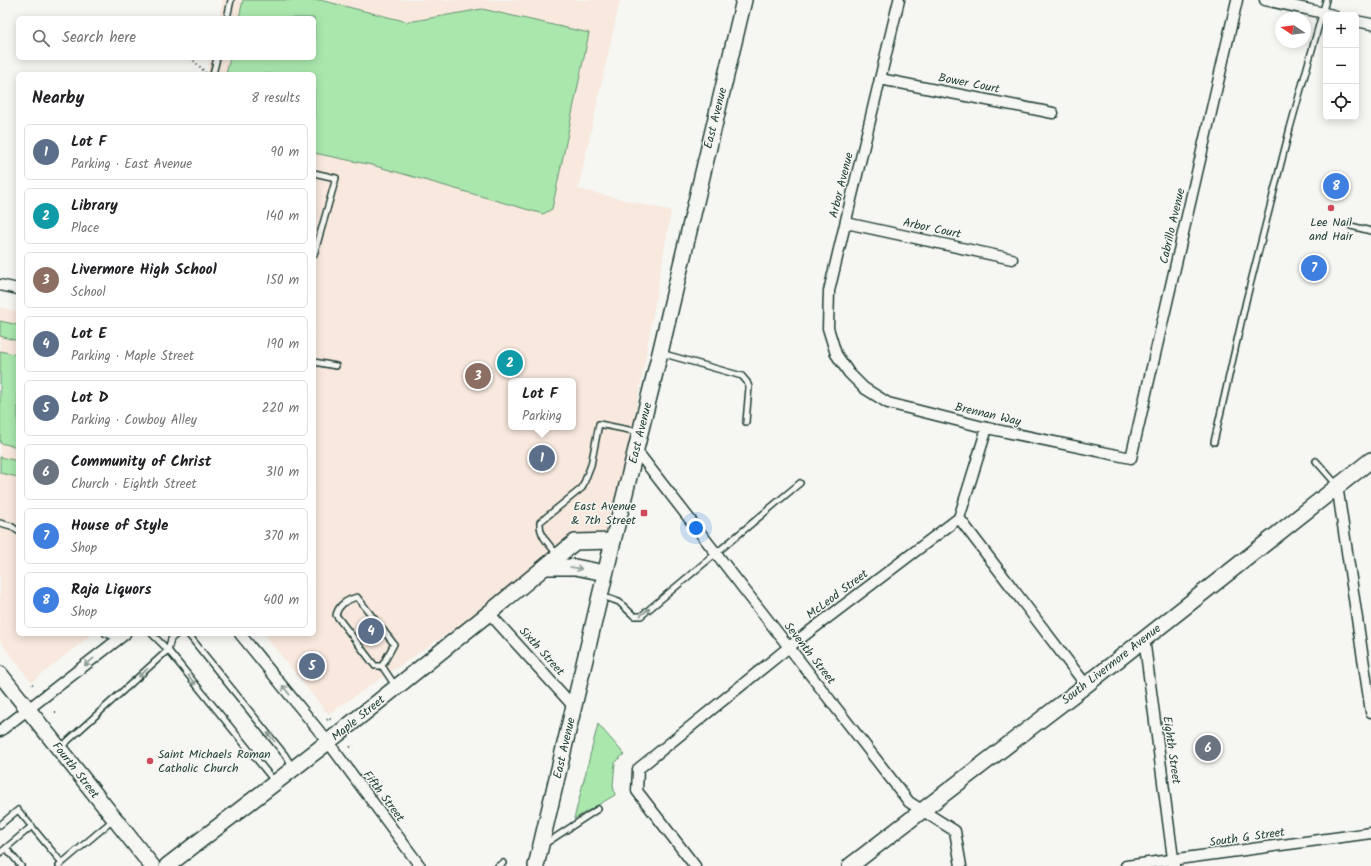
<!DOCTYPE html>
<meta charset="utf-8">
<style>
:root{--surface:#fff;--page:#f2f2f2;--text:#202124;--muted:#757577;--line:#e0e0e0;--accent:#d1495b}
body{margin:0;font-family:Kalam,sans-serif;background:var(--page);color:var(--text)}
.controls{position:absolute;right:12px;top:12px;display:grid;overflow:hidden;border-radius:6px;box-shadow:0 2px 10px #0003}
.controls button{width:36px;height:36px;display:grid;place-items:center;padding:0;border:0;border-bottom:1px solid var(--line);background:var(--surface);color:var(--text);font:20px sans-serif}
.compass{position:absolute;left:1275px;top:12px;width:36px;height:36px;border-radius:50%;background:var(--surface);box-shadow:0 2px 10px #0003;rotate:283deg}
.you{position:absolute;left:696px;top:528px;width:14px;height:14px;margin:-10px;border:3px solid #fff;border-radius:50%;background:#1a73e8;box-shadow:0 0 0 6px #1a73e833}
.badge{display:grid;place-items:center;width:26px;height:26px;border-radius:50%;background:var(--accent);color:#fff;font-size:13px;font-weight:700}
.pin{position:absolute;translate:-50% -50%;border:2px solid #fff;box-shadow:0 1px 4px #0006}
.popup{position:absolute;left:508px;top:378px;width:68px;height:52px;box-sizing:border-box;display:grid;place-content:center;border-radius:6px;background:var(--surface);filter:drop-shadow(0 1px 3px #0005);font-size:13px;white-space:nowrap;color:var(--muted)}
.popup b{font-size:15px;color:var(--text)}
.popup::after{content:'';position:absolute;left:50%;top:100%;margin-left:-8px;border:8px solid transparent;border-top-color:var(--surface)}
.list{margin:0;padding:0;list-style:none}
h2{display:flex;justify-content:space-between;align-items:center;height:52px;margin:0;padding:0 16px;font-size:17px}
h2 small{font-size:13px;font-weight:400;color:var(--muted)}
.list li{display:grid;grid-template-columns:26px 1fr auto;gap:12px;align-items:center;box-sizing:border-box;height:56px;margin:0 8px 8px;padding:0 8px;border:1px solid var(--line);border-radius:6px}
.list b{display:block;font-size:15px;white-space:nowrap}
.list p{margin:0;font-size:13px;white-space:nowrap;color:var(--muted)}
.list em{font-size:13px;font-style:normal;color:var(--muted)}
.icon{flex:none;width:22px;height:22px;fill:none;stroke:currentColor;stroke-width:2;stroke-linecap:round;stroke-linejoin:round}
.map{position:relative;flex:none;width:1371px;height:866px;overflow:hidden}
.search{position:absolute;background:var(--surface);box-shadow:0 2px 10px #0003;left:16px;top:16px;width:300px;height:44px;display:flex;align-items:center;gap:10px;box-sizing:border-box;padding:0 14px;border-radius:6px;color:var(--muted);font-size:15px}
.panel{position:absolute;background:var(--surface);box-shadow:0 2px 10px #0003;left:16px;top:72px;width:300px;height:564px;border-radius:6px}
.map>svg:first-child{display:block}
.built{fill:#f8e8dd;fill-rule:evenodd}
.green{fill:#aae7ad;stroke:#649270}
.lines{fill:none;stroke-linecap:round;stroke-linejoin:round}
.lane-casing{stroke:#1f3d34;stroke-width:8}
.street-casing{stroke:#1f3d34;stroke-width:13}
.secondary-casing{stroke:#1f3d34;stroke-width:18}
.path{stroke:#1f3d34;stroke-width:2;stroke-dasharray:1 3;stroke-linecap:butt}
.lane{stroke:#f6f6f2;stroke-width:5}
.street{stroke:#f6f6f2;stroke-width:10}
.secondary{stroke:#f6f6f2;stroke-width:15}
.oneway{stroke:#8a9a93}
.poi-dot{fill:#d1495b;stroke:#f6f6f2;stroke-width:1.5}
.labels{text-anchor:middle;stroke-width:3;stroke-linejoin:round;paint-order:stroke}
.street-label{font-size:12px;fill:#1f3d34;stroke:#f6f6f2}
.poi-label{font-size:12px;fill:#1f3d34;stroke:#f6f6f2}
</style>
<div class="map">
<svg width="1371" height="866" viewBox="0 0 1371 866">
<rect width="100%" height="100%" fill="#f6f6f2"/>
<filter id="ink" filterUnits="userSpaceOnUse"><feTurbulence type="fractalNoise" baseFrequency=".025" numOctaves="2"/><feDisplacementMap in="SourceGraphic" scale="8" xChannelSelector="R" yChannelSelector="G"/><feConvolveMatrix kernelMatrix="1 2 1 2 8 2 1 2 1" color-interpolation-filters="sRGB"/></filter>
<g filter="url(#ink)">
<!-- built -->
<g class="built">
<path d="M223,0H620L578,189L671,211L613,541L575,542L546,567L328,714L264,634H314V74H207L210,58H314V18H219ZM511,381H573V427H511Z"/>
<path d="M0,307L18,312V634H92L33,681L30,680L0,641Z"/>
</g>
<!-- green -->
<g class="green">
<path d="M243,0H320L408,22L482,9L589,33L552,209L543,214L372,165L314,153V74H226L230,58H314V18H239Z"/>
<path d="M0,321L18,325V341L0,336Z"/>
<path d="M0,351L18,355V447L0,443Z"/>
<path d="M0,457L18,461V477L0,473Z"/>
<path d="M598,724L624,754L615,763L613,785L615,795L574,819Z"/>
</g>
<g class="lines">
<!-- lane casing -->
<g class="lane-casing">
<g id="lane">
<path d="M227,18L231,0"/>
<path d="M213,74L217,58"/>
<path d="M314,173L336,178L314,255"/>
<path d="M1351,226L1371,231"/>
<path d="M661,353L742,376L747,382L749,387L746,422"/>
<path d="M314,362L336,366"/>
<path d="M1214,442L1246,301L1290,128L1326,0"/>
<path d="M1316,461L1337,485"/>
<path d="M0,523L11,526L18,531"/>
<path d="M557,554C549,544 539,536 540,522L582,488L591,465L599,424L639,432"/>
<path d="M602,596L619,602L634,616H641L800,483"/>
<path d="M357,597L394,644L382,666H375L336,615C339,604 347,600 357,597Z"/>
<path d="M106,634L119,638"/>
<path d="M152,634L168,650L275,782"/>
<path d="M188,634L285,755L293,768"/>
<path d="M382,666L396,687"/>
<path d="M60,748L168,650L171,639L177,634"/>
<path d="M0,825L18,810L62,863L59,866"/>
<path d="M545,844L598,809"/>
<path d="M0,853L6,848"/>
<path d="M62,863L113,820"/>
<path d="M21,866L6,848L32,826"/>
<path d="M498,866L503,863"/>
</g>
</g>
<!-- street casing -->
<g class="street-casing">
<g id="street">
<path d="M899,0L829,291L828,328L836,354L849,373L864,388L888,403L987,428L1131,458L1237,0"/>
<path d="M1265,0L1333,15"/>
<path d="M1356,21L1371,24"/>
<path d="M880,79L1053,113"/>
<path d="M846,223L1012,259"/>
<path d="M0,285L18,289"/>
<path d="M636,450L909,802L955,831L961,866"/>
<path d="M1337,485L1371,712"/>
<path d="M959,518L1086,685"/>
<path d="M489,613L574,707"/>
<path d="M240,634L328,742L420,866"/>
<path d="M1144,638L1174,866"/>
<path d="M0,731L125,634"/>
<path d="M695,866L637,791L638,769L789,647L959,518L987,428"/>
<path d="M1126,866L1371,833"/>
</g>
</g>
<!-- secondary casing -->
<g class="secondary-casing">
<g id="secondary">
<path d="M546,567H575L605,573"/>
<path d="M0,674L152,866"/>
<path d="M167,866L328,742L489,613L575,542L613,541"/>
<path d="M536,866L614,537L660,353L744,0"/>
<path d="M850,866L1086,685L1371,460"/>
</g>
</g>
<!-- path -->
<g class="path">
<path d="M191,58L206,73"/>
<path d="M32,684L34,685"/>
<path d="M55,712H57"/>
<path d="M327,720L329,718L331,720"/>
<path d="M350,747L354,746"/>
</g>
<!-- lane -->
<use href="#lane" class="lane"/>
<!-- street -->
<use href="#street" class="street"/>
<!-- secondary -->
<use href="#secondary" class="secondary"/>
</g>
<!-- one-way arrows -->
<defs><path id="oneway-shaft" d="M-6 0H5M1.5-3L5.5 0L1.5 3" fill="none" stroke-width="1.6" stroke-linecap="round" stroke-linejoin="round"/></defs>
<g class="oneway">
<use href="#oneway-shaft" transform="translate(576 568) rotate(9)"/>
<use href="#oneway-shaft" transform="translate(645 612) rotate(-37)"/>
<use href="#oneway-shaft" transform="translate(89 662) rotate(142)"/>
<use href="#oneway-shaft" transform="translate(143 673) rotate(137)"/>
<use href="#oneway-shaft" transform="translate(192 680) rotate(51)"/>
<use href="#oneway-shaft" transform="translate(286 690) rotate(-129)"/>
<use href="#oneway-shaft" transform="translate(271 737) rotate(-129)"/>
</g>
</g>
<!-- markers -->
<g class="poi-dot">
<circle cx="1331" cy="208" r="4"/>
<rect x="640" y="509" width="8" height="8" rx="2"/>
<circle cx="150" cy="761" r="4"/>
</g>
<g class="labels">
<!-- street labels -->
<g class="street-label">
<text transform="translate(969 83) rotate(11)" y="4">Bower Court</text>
<text transform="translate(715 118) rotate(-76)" y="4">East Avenue</text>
<text transform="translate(841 185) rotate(-76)" y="4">Arbor Avenue</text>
<text transform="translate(1172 226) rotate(-77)" y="4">Cabrillo Avenue</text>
<text transform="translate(932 228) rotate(12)" y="4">Arbor Court</text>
<text transform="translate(988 414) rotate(13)" y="4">Brennan Way</text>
<text transform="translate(640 433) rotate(-76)" y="4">East Avenue</text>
<text transform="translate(837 594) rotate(-37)" y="4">McLeod Street</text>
<text transform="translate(542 651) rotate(48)" y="4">Sixth Street</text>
<text transform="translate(810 653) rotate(52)" y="4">Seventh Street</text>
<text transform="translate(1111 664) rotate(-38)" y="4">South Livermore Avenue</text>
<text transform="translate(358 718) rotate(-39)" y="4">Maple Street</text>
<text transform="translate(564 748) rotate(-77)" y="4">East Avenue</text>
<text transform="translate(1172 750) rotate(82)" y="4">Eighth Street</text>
<text transform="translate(76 770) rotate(52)" y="4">Fourth Street</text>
<text transform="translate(384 796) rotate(53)" y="4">Fifth Street</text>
<text transform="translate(1247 837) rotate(-8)" y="4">South G Street</text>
</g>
<!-- poi labels -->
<g class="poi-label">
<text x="1331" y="226">Lee Nail<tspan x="1331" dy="14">and Hair</tspan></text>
<text x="636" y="510" text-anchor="end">East Avenue<tspan x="636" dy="14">&amp; 7th Street</tspan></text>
<text x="158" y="758" text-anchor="start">Saint Michaels Roman<tspan x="158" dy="14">Catholic Church</tspan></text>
</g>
</g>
</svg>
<div class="controls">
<button>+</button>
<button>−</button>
<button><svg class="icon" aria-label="locate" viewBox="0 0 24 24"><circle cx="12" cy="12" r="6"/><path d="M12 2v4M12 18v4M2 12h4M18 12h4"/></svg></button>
</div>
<svg class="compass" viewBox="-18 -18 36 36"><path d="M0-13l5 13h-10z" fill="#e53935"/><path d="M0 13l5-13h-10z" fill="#757577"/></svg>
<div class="you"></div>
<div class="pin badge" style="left:542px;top:458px;background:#5c6f8a">1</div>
<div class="popup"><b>Lot F</b>Parking</div>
<div class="pin badge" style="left:510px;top:363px;background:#0f9aa8">2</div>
<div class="pin badge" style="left:478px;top:376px;background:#8d6e63">3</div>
<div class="pin badge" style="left:371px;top:631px;background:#5c6f8a">4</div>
<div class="pin badge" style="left:312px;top:666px;background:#5c6f8a">5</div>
<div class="pin badge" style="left:1208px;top:748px;background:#6b7280">6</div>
<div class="pin badge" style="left:1314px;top:268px;background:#3f7fe0">7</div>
<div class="pin badge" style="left:1336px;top:186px;background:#3f7fe0">8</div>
<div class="search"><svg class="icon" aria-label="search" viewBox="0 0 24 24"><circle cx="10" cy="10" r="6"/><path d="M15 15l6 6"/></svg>Search here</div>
<section class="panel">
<h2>Nearby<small>8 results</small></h2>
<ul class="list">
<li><span class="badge" style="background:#5c6f8a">1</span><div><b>Lot F</b><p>Parking · East Avenue</p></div><em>90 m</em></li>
<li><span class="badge" style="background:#0f9aa8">2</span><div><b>Library</b><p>Place</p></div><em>140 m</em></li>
<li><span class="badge" style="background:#8d6e63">3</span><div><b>Livermore High School</b><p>School</p></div><em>150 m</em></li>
<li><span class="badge" style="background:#5c6f8a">4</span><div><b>Lot E</b><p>Parking · Maple Street</p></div><em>190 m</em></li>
<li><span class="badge" style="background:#5c6f8a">5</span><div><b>Lot D</b><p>Parking · Cowboy Alley</p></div><em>220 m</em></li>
<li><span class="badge" style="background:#6b7280">6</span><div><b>Community of Christ</b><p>Church · Eighth Street</p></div><em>310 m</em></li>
<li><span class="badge" style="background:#3f7fe0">7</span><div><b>House of Style</b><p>Shop</p></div><em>370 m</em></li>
<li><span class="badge" style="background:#3f7fe0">8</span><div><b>Raja Liquors</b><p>Shop</p></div><em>400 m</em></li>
</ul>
</section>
</div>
